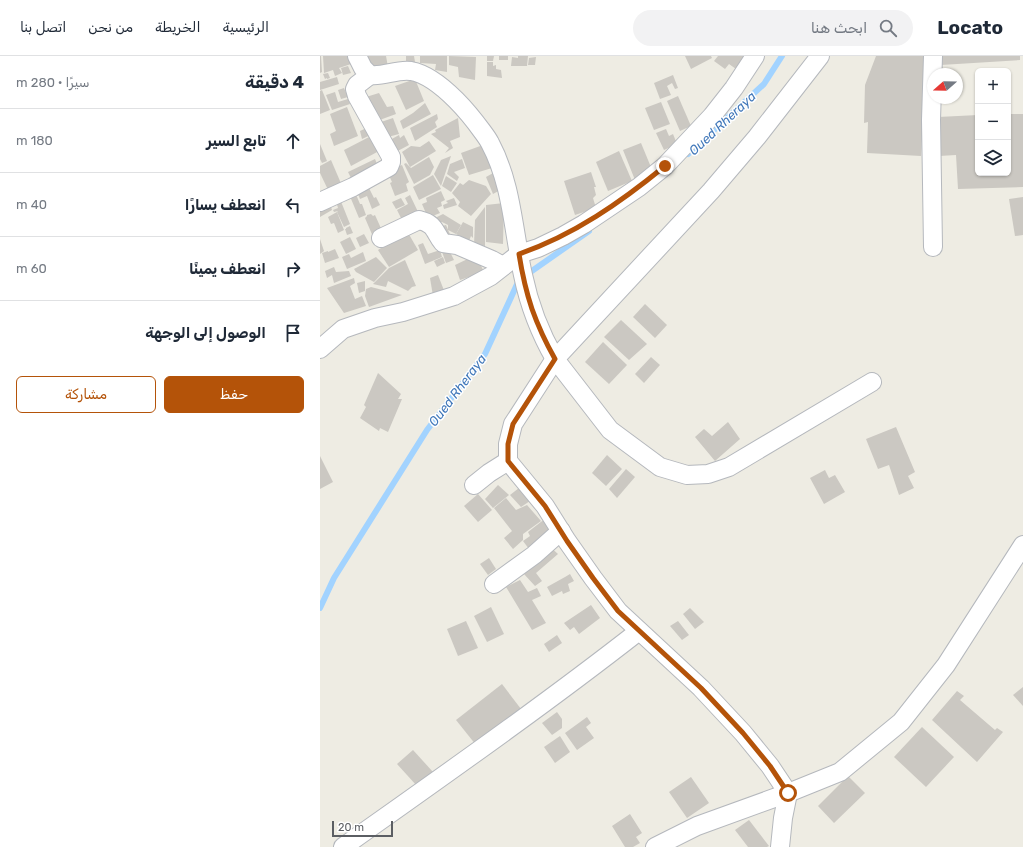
<!DOCTYPE html>
<html lang="ar">
<meta charset="utf-8">
<style>
:root{--surface:#fff;--page:#f2f2f3;--text:#1f2937;--muted:#747a83;--line:#e0e1e3;--accent:#b45309}
body{margin:0;font-family:Rubik,Vazirmatn,sans-serif;background:var(--page);color:var(--text);direction:rtl}
.controls{position:absolute;right:12px;top:12px;display:grid;overflow:hidden;border-radius:6px;box-shadow:0 1px 3px #0004}
.controls button{width:36px;height:36px;display:grid;place-items:center;padding:0;border:0;border-bottom:1px solid var(--line);background:var(--surface);color:var(--text);font:20px sans-serif}
.compass{position:absolute;left:607px;top:12px;width:36px;height:36px;border-radius:50%;background:var(--surface);box-shadow:0 1px 3px #0004;rotate:250deg}
.scale{position:absolute;left:12px;bottom:10px;width:61px;box-sizing:border-box;padding-left:4px;border:2px solid #5b5e63;border-top:0;font-size:11px;line-height:14px;white-space:nowrap;color:#5b5e63;-webkit-text-stroke:3px #fff;paint-order:stroke}
.stop{position:absolute;width:12px;height:12px;margin:-9px;border:3px solid #b45309;border-radius:50%;background:#fff}
.stop.end{background:#b45309;border-color:#fff;box-shadow:0 1px 4px #0008}
.list{margin:0;padding:0;list-style:none}
h2{display:flex;justify-content:space-between;align-items:center;height:52px;margin:0;padding:0 16px;font-size:17px}
h2 small{font-size:13px;font-weight:400;color:var(--muted)}
.list li{display:grid;grid-template-columns:26px 1fr auto;gap:12px;align-items:center;box-sizing:border-box;height:64px;padding:0 16px;border-top:1px solid var(--line)}
.list b{display:block;font-size:15px;white-space:nowrap}
.list em{font-size:13px;font-style:normal;color:var(--muted)}
.actions{display:flex;gap:8px;padding:12px 16px}
.actions a{flex:1;padding:9px 0;border:1px solid var(--accent);border-radius:6px;text-align:center;font-size:14px;color:var(--accent)}
.actions .main{background:var(--accent);color:#fff}
.icon{flex:none;width:22px;height:22px;fill:none;stroke:currentColor;stroke-width:2;stroke-linecap:round;stroke-linejoin:round}
.map{position:relative;flex:none;width:703px;height:791px;overflow:hidden;direction:ltr}
header{display:flex;align-items:center;gap:24px;box-sizing:border-box;height:56px;padding:0 20px;background:var(--surface);border-bottom:1px solid var(--line)}
header strong{font-size:19px}
nav{display:flex;gap:22px;margin-inline-start:auto;font-size:14px}
.search{width:280px;height:36px;background:var(--page);display:flex;align-items:center;gap:10px;box-sizing:border-box;padding:0 14px;border-radius:22px;color:var(--muted);font-size:15px}
main{display:flex}
aside{flex:1;background:var(--surface)}
.map>svg:first-child{display:block}
.lines{fill:none;stroke-linecap:round;stroke-linejoin:round}
.stream{stroke:#a2d3ff;stroke-width:6}
.building{fill:#cbc8c2}
.minor-casing{stroke:#b5b8bd;stroke-width:20}
.minor{stroke:#fff;stroke-width:18}
.route{stroke:#b45309;stroke-width:5}
.labels{text-anchor:middle;stroke-width:3;stroke-linejoin:round;paint-order:stroke}
.water-label{font-size:13px;font-style:italic;fill:#4178ba;stroke:#fff}
</style>
<header>
<strong>Locato</strong>
<div class="search"><svg class="icon" aria-label="search" viewBox="0 0 24 24"><circle cx="10" cy="10" r="6"/><path d="M15 15l6 6"/></svg>ابحث هنا</div>
<nav><a>الرئيسية</a><a>الخريطة</a><a>من نحن</a><a>اتصل بنا</a></nav>
</header>
<main>
<div class="map">
<svg width="703" height="791" viewBox="0 0 703 791">
<rect width="100%" height="100%" fill="#eeece3"/>
<g class="lines">
<!-- stream -->
<g class="stream">
<path d="M368,98L444,28L462,0"/>
<path d="M0,552L14,522L107,374L165,298L199,224L269,175"/>
</g>
</g>
<!-- building -->
<g class="building">
<path d="M0,0H1L2,16L0,17Z"/>
<path d="M3,0H30L31,8L19,12L22,17L15,20L13,14L4,17Z"/>
<path d="M46,0H66L68,11L51,12Z"/>
<path d="M86,0H94L95,6L86,7Z"/>
<path d="M100,0H127V16L115,14L116,8L100,7Z"/>
<path d="M129,0L156,1L155,24L139,21L138,11L129,9Z"/>
<path d="M167,0H174L173,5H167Z"/>
<rect x="179" y="0" width="9" height="4"/>
<path d="M198,0H208L207,10H191L192,1L198,2Z"/>
<path d="M365,0H391L392,2L371,13Z"/>
<path d="M398,0H426L416,13L409,8L405,13L394,5Z"/>
<path d="M556,0H606L601,100L547,97L548,66L544,67L545,29Z"/>
<path d="M621,0H700V4L621,9Z"/>
<path d="M216,1L215,9H208L209,2Z"/>
<path d="M167,6H173V10L176,9V13L181,14L182,22L167,20Z"/>
<path d="M28,10L31,17L23,19L21,12Z"/>
<path d="M8,17L10,22L7,23V22L5,23L3,18Z"/>
<path d="M353,19L358,32L355,33L352,27L347,30L351,39L340,43L334,27Z"/>
<path d="M17,21L19,28L0,34V26Z"/>
<path d="M95,23L104,45L86,54L75,30Z"/>
<path d="M24,32L28,41L21,43L18,34Z"/>
<path d="M2,34L10,54L0,58V35Z"/>
<path d="M15,36L18,46L28,43L30,48L12,54L6,39Z"/>
<path d="M59,37L67,51L73,50L76,58L57,65L46,41Z"/>
<path d="M358,40L371,70L360,75L347,45Z"/>
<path d="M341,46L350,68L334,74L325,52Z"/>
<path d="M105,47L111,58L83,73L80,65L93,57Z"/>
<path d="M27,51L38,80L14,90L10,78L16,75L10,58Z"/>
<path d="M117,58L118,63L115,66L117,71L95,85L90,72Z"/>
<path d="M688,58H703V131L638,133L636,99L619,100L618,61L658,59V117H688Z"/>
<path d="M73,62L79,78L64,82L58,67Z"/>
<path d="M138,62L140,81L130,85L133,92L125,97L129,92L111,78L116,76L115,74Z"/>
<path d="M51,70L55,77L42,83L40,75Z"/>
<path d="M346,73L349,80L353,78L357,88L344,94L336,77Z"/>
<path d="M79,79L80,82L84,79L89,89L72,98L70,84Z"/>
<path d="M51,80L59,95L31,110L24,94Z"/>
<path d="M109,85L116,95L90,111L82,96L91,90L100,91Z"/>
<path d="M321,87L333,116L315,124L303,94Z"/>
<path d="M0,88L7,105L2,107L0,103Z"/>
<path d="M163,89L172,112L149,119L141,97Z"/>
<path d="M299,95L312,125L288,135L276,106Z"/>
<path d="M131,100L121,130L114,118L121,104Z"/>
<path d="M109,101L114,111L110,119L94,128L84,108L86,107L91,112Z"/>
<path d="M55,103L59,113L33,126L28,116Z"/>
<path d="M142,103L145,112L134,116L139,121L137,125L127,118L130,108Z"/>
<path d="M11,104L23,132L10,138L0,117V110Z"/>
<path d="M82,109L89,126L86,128L88,135L75,140L70,127L72,126L67,115Z"/>
<path d="M175,116L182,133L173,138L166,121Z"/>
<path d="M271,116L276,131H274L276,139L273,142L276,152L255,159L244,125Z"/>
<path d="M113,119L121,133L99,144L93,131Z"/>
<path d="M126,120L137,127L131,136L122,130Z"/>
<path d="M149,124L166,130L171,138L151,160L138,150L140,146L132,137L140,127L143,129Z"/>
<path d="M43,130L45,137L44,131L49,132L54,142L56,141L60,149L52,153L47,140L40,143L36,133Z"/>
<path d="M121,135L125,144L121,146L122,150L117,152L120,157L108,162L102,148L107,146L106,142Z"/>
<path d="M35,136L40,148H42L46,159L39,162L29,138Z"/>
<path d="M90,139L99,158L83,166L77,154L88,148L85,142Z"/>
<path d="M703,141V179L695,180L689,143Z"/>
<path d="M81,142L85,149L76,153L72,146Z"/>
<path d="M134,142L137,149L124,153L123,149L128,147L126,145Z"/>
<path d="M20,143L30,168L24,171L17,156L18,155L14,156L13,154L18,152L16,145Z"/>
<path d="M9,145L12,154L0,161V149Z"/>
<path d="M184,147L183,188L166,186V149Z"/>
<path d="M165,151V190L154,189L155,164Z"/>
<path d="M17,156L24,174L18,177L14,167L11,168L8,161Z"/>
<path d="M51,158L53,160L55,159L64,179L54,183L45,162L47,160V159Z"/>
<path d="M123,158L141,169L136,178L128,174V169L122,166L117,167L115,162Z"/>
<path d="M143,166L153,171V182L151,180L149,185L136,178Z"/>
<path d="M126,169L132,183L118,171Z"/>
<path d="M30,170L33,177L27,179L25,173H26V172Z"/>
<path d="M87,175L98,194L69,211L58,194Z"/>
<path d="M44,178L49,187L40,191L36,182Z"/>
<path d="M30,181L36,193L26,198L20,186Z"/>
<path d="M0,183L4,195L0,198Z"/>
<path d="M103,187L108,198L120,194L122,201L105,208L98,189Z"/>
<path d="M126,188L134,204L126,207L121,193Z"/>
<path d="M15,193L19,202L5,207L2,197L8,195V196Z"/>
<path d="M43,196L46,205L27,213L22,201L29,198L31,202Z"/>
<path d="M156,199L164,216L140,224L135,209Z"/>
<path d="M56,201L67,212L54,226L36,216L34,213Z"/>
<path d="M123,201L125,207L117,211L114,205Z"/>
<path d="M85,204L96,230L92,231L88,235L68,225L66,231L53,228L69,212Z"/>
<path d="M14,211L16,216L29,215L31,220L14,227L12,219L7,222L5,215Z"/>
<path d="M118,219L125,237L113,240L110,222Z"/>
<path d="M34,222L35,227L30,230L35,243L42,240L46,250L24,257L7,232Z"/>
<path d="M45,225V235L39,237L37,227Z"/>
<path d="M51,231L82,239L49,251L45,240L46,233Z"/>
<path d="M325,248L347,269L335,282L313,261Z"/>
<path d="M301,264L327,288L309,304L284,281Z"/>
<path d="M283,286L307,309L289,328L265,306Z"/>
<path d="M331,301L340,309L324,327L315,318Z"/>
<path d="M58,317L81,338L78,343H82L68,376L60,372L59,375L40,362L46,351L44,349Z"/>
<path d="M408,366L420,383L395,405L375,381L384,373L392,380Z"/>
<path d="M576,371L595,416L588,420L594,432L579,439L569,409L558,413L546,383Z"/>
<path d="M287,399L302,413L286,430L272,417Z"/>
<path d="M0,400L13,426L0,433Z"/>
<path d="M306,413L315,421L297,442L289,433Z"/>
<path d="M505,414L509,422L515,419L525,436L504,448L490,422Z"/>
<path d="M178,429L189,439L173,452L165,443Z"/>
<path d="M199,432L210,445L201,451L190,439Z"/>
<path d="M158,438L172,454L158,466L144,450Z"/>
<path d="M186,442L196,454L207,449L221,465L203,478V484L193,493L184,482L192,475L174,452Z"/>
<path d="M226,462L234,474L209,493L203,485L210,480L208,476Z"/>
<path d="M229,490L238,498L216,517L222,525L215,530L204,518Z"/>
<path d="M169,502L176,513L168,519L160,508Z"/>
<path d="M250,518L254,525L248,528L250,535L243,538L242,535L232,540L227,531L245,521Z"/>
<path d="M200,524L208,536L217,532L221,540L212,544L226,567L212,574L186,531Z"/>
<path d="M271,549L280,562L259,578L254,571L250,574L244,567Z"/>
<path d="M171,551L184,578L167,586L154,560Z"/>
<path d="M370,552L384,566L375,573L363,558Z"/>
<path d="M146,565L158,592L138,600L127,573Z"/>
<path d="M358,565L369,579L362,584L350,570Z"/>
<path d="M237,579L242,587L229,596L224,588Z"/>
<path d="M182,628L201,653L156,689L136,664Z"/>
<path d="M703,631V650L693,639Z"/>
<path d="M637,635L644,640L640,644L675,674L677,672L683,676L657,706L612,664Z"/>
<path d="M237,656L242,663V672L232,679L222,667Z"/>
<path d="M267,661L271,667L266,671L274,682L257,694L245,677Z"/>
<path d="M602,671L634,701L606,731L574,701Z"/>
<path d="M240,680L250,696L235,707L224,691Z"/>
<path d="M93,694L113,716L97,730L77,708Z"/>
<path d="M528,720L545,737L514,767L498,750Z"/>
<path d="M371,721L389,747L367,762L349,736Z"/>
<path d="M310,758L322,777L316,781L320,787L313,791H305L292,770Z"/>
<path d="M429,764L449,790L447,791H428L415,774Z"/>
</g>
<g class="lines">
<!-- minor casing -->
<g class="minor-casing">
<g id="minor">
<path d="M37,0L43,12L50,19C64,21 76,13 91,15C108,18 125,33 136,44C146,54 154,64 162,75C165,79 168,83 170,87C192,128 193,174 203,219C209,248 220,277 235,303L290,374L340,411L367,419L388,418L409,411L552,326"/>
<path d="M613,0L611,64L613,191"/>
<path d="M0,146L33,131L69,111L71,106V101L37,40L35,33L37,29L50,19"/>
<path d="M61,182L99,164C116,168 114,176 123,187L137,189L172,204L183,210"/>
<path d="M0,293L23,273L55,262L83,256L134,240L171,220L199,198L218,192L243,180L264,168L319,131L345,110L392,60L414,32L435,0"/>
<path d="M154,429L169,417L188,405"/>
<path d="M174,528L214,499L241,475"/>
<path d="M23,791C123,720 223,650 319,575"/>
<path d="M335,791L377,770L468,737L520,716L581,666L626,609L703,489"/>
<path d="M460,791L463,762L468,737L450,710L423,677L381,632L298,555L273,522L247,485L225,450L188,405V388L193,368L235,303L391,135L437,81L500,0"/>
</g>
</g>
<!-- minor -->
<use href="#minor" class="minor"/>
</g>
<g class="lines">
<!-- route -->
<path class="route" d="M345,110C301,146 254,179 199,198C202,217 206,235 212,253C218,270 226,287 235,303L193,368L188,388V405L225,450L247,485L273,522L298,555L381,632L423,677L450,710L468,737"/>
</g>
<g class="labels">
<!-- water labels -->
<g class="water-label">
<text transform="translate(402 67) rotate(-43)" y="5">Oued Rheraya</text>
<text transform="translate(137 334) rotate(-53)" y="5">Oued Rheraya</text>
</g>
</g>
</svg>
<div class="controls">
<button>+</button>
<button>−</button>
<button><svg class="icon" aria-label="layers" viewBox="0 0 24 24"><path d="M12 4l9 5-9 5-9-5zM3 14l9 5 9-5"/></svg></button>
</div>
<svg class="compass" viewBox="-18 -18 36 36"><path d="M0-13l5 13h-10z" fill="#e53935"/><path d="M0 13l5-13h-10z" fill="#747a83"/></svg>
<div class="scale">20 m</div>
<div class="stop" style="left:468px;top:737px"></div>
<div class="stop end" style="left:345px;top:110px"></div>
</div>
<aside>
<h2>4 دقيقة<small>سيرًا · 280 m</small></h2>
<ul class="list">
<li><svg class="icon" aria-label="ahead" viewBox="0 0 24 24"><path d="M12 20V5M6 11l6-6 6 6"/></svg><div><b>تابع السير</b></div><em>180 m</em></li>
<li><svg class="icon" aria-label="left" viewBox="0 0 24 24"><path d="M17 20v-9H6M10 6l-5 5 5 5"/></svg><div><b>انعطف يسارًا</b></div><em>40 m</em></li>
<li><svg class="icon" aria-label="right" viewBox="0 0 24 24"><path d="M7 20v-9h11M14 6l5 5-5 5"/></svg><div><b>انعطف يمينًا</b></div><em>60 m</em></li>
<li><svg class="icon" aria-label="arrive" viewBox="0 0 24 24"><path d="M6 21V4h12l-3 4 3 4H6"/></svg><div><b>الوصول إلى الوجهة</b></div></li>
</ul>
<div class="actions"><a class="main">حفظ</a><a>مشاركة</a></div>
</aside>
</main>
